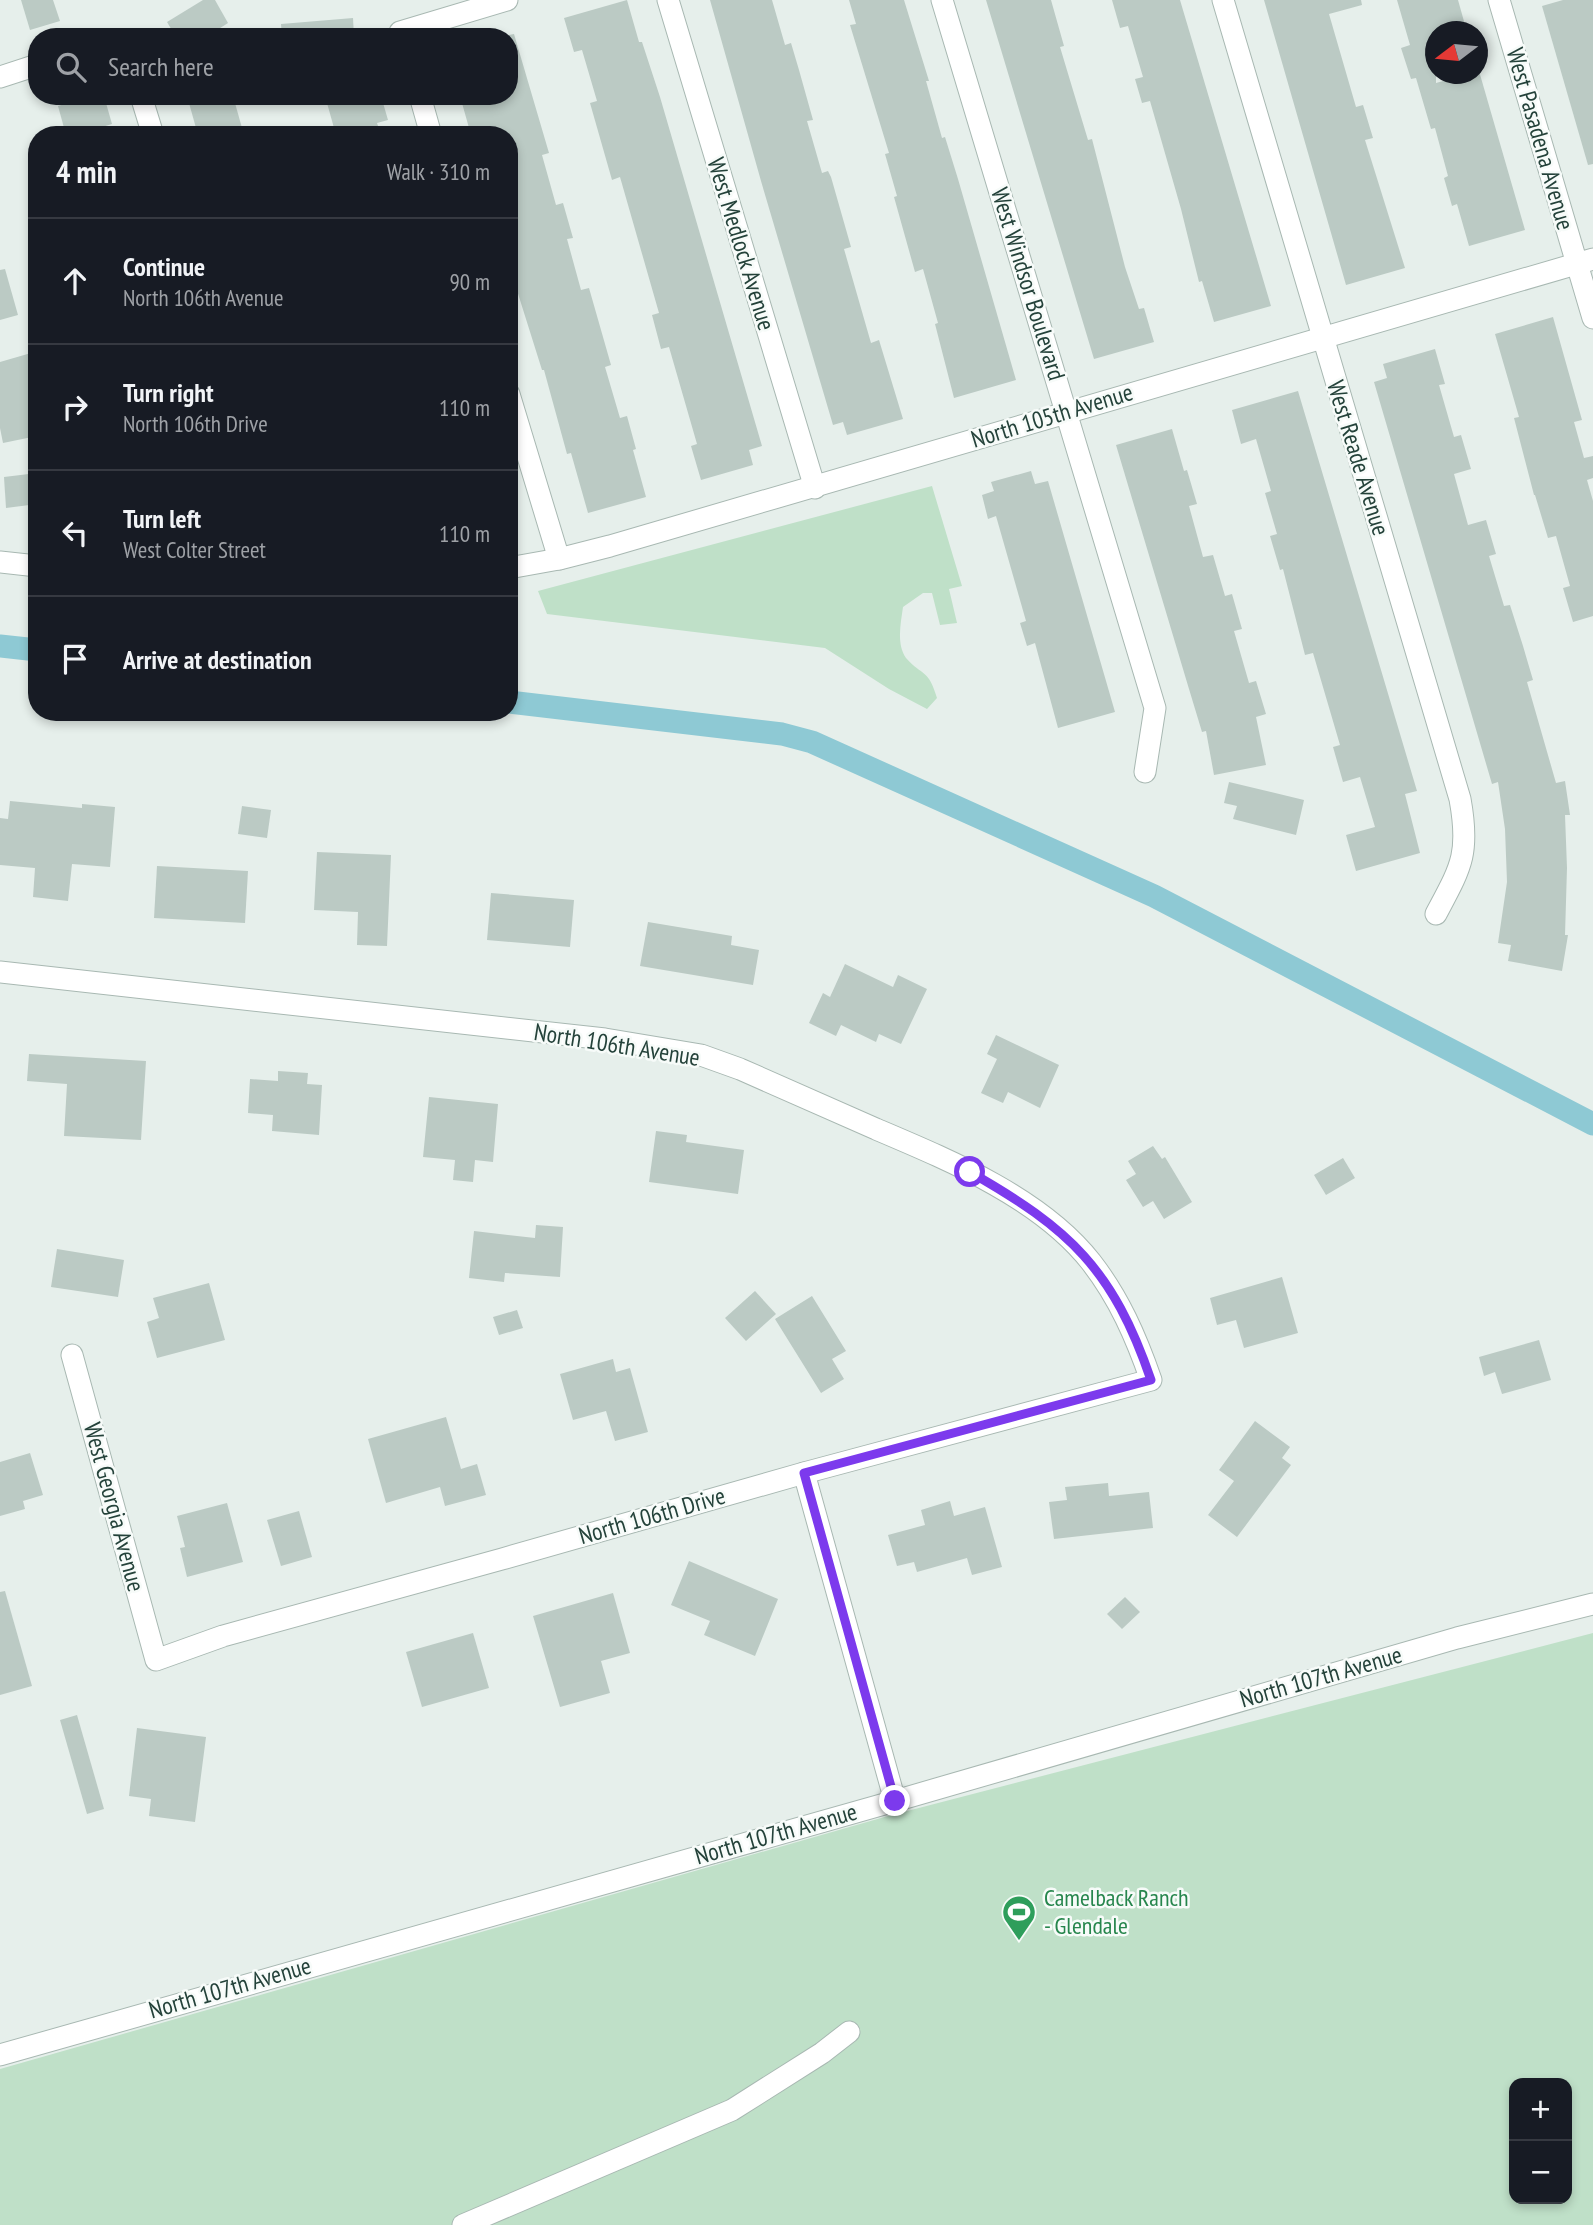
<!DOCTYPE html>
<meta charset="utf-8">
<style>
:root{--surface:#171b24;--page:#242831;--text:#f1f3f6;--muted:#9ea1a6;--line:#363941}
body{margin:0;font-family:"PT Sans Narrow",sans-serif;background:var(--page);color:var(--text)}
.controls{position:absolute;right:21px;bottom:21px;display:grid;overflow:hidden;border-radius:14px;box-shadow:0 4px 10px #0003}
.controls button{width:63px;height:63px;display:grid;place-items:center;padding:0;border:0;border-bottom:2px solid var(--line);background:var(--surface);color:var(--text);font:35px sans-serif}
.compass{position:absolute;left:1425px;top:21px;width:63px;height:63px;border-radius:50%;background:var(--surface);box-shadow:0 4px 10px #0003;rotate:254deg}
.stop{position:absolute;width:21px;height:21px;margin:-16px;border:5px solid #7c3aed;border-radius:50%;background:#fff}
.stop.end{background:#7c3aed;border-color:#fff;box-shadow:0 2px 7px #0008}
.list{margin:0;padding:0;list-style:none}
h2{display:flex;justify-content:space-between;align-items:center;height:91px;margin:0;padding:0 28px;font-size:30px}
h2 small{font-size:23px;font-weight:400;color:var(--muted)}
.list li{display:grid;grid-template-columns:46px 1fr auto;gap:21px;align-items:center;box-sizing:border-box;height:126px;padding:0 28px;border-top:2px solid var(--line)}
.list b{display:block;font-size:26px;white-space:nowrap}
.list p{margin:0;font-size:23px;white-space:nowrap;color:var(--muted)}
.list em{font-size:23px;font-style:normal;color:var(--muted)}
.icon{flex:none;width:38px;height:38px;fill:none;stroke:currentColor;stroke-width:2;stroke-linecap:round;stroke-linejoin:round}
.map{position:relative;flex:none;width:1593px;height:2225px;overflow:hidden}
.search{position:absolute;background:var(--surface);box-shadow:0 4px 10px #0003;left:28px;top:28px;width:490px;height:77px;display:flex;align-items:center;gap:18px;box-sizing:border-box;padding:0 24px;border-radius:28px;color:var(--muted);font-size:26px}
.panel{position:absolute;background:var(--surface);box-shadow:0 4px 10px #0003;left:28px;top:126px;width:490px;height:595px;border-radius:28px}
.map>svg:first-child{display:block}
.green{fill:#bfe0c8;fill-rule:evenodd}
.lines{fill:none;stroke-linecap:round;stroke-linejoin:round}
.canal{stroke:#8ec9d4;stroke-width:23}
.building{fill:#bbcac4}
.minor-casing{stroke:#a8b8b2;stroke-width:23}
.tertiary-casing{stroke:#a8b8b2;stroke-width:23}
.minor{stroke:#fff;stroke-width:21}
.tertiary{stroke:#fff;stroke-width:21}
.route{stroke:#7c3aed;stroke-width:9}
.labels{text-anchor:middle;stroke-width:5;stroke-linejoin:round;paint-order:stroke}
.street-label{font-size:24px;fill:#24423a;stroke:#f7fbf9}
.leisure-label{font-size:24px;fill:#27864d;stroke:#f7fbf9;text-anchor:start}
</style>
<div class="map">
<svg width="1593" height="2225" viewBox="0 0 1593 2225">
<rect width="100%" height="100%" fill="#e6efeb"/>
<!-- green -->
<g class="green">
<path d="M932,486L962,586L949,589L957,623L940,625L932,593H923L903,607C901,622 896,644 906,658C923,677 928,668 937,698L927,709L889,689L825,648L547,614L538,591Z"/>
<path d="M1593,1633V2225H0V2069L888,1816ZM1514,2083H1567V2199H1514Z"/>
</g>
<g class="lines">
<!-- canal -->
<g class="canal">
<path d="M0,646L37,650"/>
<path d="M509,702L782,734L812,742L1154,896L1593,1124"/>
</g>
</g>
<!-- building -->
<g class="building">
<path d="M21,0H53L60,21L30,30Z"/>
<path d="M203,0H215L228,23L206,37H176L167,22Z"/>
<path d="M627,0L639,42H642L660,97L762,446L749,450L753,465L701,480L691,446L697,444L669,347L661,349L652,315L659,313L620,177L612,180L590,103L597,101L582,50L574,52L564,18Z"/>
<path d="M710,0H772L785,45L791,43L799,70L813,120L807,121L822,173L828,171L831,177L851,247L844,249L871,343L879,340L903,419L847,435L843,422L833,425L761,181Z"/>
<path d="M849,0H904L929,81H926L942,138L945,137L958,179L1016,380L954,398L935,324L938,323L923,269L915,272L894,197L897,196L885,154L889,153L850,25L856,24Z"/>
<path d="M986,0H1051L1064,46L1060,47L1088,140L1092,139L1125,267L1139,309L1144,308L1154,342L1094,359Z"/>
<path d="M1112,0H1180L1271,306L1214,322L1202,281L1199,282L1181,209L1150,101L1142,103L1135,79L1143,77L1128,26L1120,28Z"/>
<path d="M1264,0H1361L1362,5L1329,14L1356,107L1363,105L1373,138L1365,140L1405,268L1346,285Z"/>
<path d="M1397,0H1458L1467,32H1436V83L1469,74H1478L1479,71L1525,230L1469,246L1457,204L1452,206L1444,178L1448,176L1435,128L1431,129L1416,78L1411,79L1401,48L1410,45Z"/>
<path d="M1563,0H1593V164L1588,165L1542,6Z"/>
<path d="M353,18L354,37H282L281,24Z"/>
<path d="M514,34L549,153L542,155L556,205L563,203L573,238L567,239L581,290L589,288L611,365L605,367L620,418L627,416L636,449L633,450L646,497L588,513L571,453L567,454L544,370H542L509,265V135H471L460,96H509V35Z"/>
<path d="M93,96H104L112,124L76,135H66L58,106Z"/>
<path d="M187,96H233L244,135H198Z"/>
<path d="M325,96H381L388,120L377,123L381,135H336Z"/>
<path d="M5,269L18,315L0,320V270Z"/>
<path d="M1553,317L1582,420L1574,422L1584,458L1593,456V478L1587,480L1593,501V616L1573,622L1563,588L1570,586L1556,536L1548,538L1535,495H1534L1514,418L1519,417L1495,334Z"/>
<path d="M1435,349L1445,384L1439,385L1454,437L1461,435L1471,469L1454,474L1468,525L1486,520L1496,554L1489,556L1504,606L1510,605L1523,646L1533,680L1527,682L1556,783L1565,781L1570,815H1565L1567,868L1565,935H1568L1562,971L1508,961L1511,945L1498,943L1507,882L1505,829L1498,782L1492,784L1374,382L1387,378L1383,364Z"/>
<path d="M31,353L37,374V436L3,443L0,428V362Z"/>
<path d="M1298,391L1417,791L1405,794L1420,853L1356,871L1346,835L1375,827L1360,777L1343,782L1333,747L1340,745L1313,653L1305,655L1283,569L1280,570L1270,536L1277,534L1265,493L1271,491L1256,439L1241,444L1232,410Z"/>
<path d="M1172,429L1184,471L1187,470L1197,504L1189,506L1203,557L1213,555L1225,596L1232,594L1242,629L1234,631L1249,683L1256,681L1266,714L1256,717L1266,765L1214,775L1206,731L1202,732L1189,689L1116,445Z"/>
<path d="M1031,471L1035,484L1048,481L1115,712L1058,728L1035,643L1027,646L1020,623L1026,621L996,516L988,519L982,495L994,491L991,482Z"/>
<path d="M37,473V504L6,508L4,477Z"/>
<path d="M1229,782L1304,800L1296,835L1233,819L1237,806L1224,803Z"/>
<path d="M10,801L82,808V804L115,807L110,867L72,864L68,901L33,897L35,868L0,865V818L8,819Z"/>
<path d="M242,806L271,810L267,838L238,834Z"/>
<path d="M317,852L391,855L387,946L357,945L358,912L314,910Z"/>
<path d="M157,866L248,871L245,923L154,918Z"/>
<path d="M491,893L574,900L570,947L487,940Z"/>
<path d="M648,922L732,936L731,945L759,950L753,985L640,966Z"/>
<path d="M845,964L893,987L898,975L927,989L901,1044L879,1034L876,1042L841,1025L836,1036L809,1023L823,993L830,997Z"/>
<path d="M996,1035L1059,1065L1040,1108L1008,1092L1003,1103L981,1093L997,1059L987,1054Z"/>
<path d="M29,1054L146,1061L141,1140L64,1136L67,1084L27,1081Z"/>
<path d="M278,1071L308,1073L307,1084L322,1085L319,1135L272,1131L273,1115L248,1113L250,1079L278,1081Z"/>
<path d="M429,1097L498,1104L493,1162L475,1160L473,1182L453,1180L455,1160L423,1157Z"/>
<path d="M656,1131L687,1135L686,1142L744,1150L738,1194L649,1182Z"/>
<path d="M1153,1146L1162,1159L1165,1157L1192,1202L1164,1219L1153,1201L1143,1207L1126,1180L1136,1174L1128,1161Z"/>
<path d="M1343,1158L1355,1178L1326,1195L1314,1175Z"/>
<path d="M536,1225L563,1227L560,1277L505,1273L504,1282L469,1278L474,1231L535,1238Z"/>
<path d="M57,1249L124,1260L118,1297L51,1287Z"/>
<path d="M1282,1277L1298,1333L1244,1348L1236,1320L1217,1325L1210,1298Z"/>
<path d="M209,1283L225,1340L157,1358L147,1322L159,1318L153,1298Z"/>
<path d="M755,1291L776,1314L746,1341L725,1318Z"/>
<path d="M812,1296L846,1351L832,1359L844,1379L821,1393L775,1319Z"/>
<path d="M517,1310L523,1328L499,1335L493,1317Z"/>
<path d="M1539,1340L1551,1380L1502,1394L1495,1372L1484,1376L1479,1357Z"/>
<path d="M613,1359L616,1372L630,1368L648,1432L615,1441L606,1411L573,1420L560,1374Z"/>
<path d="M446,1417L461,1469L477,1464L486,1495L445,1506L440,1487L386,1503L368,1439Z"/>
<path d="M1255,1421L1290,1447L1282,1458L1291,1465L1237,1537L1208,1515L1234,1481L1219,1470Z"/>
<path d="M30,1453L43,1495L23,1501L25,1509L0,1516V1462Z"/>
<path d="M1108,1483L1109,1496L1149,1492L1153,1528L1054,1539L1049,1502L1067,1500L1065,1487Z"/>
<path d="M950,1501L954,1516L985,1507L1002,1567L972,1575L967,1558L917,1572L914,1562L897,1566L888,1535L925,1525L921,1510Z"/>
<path d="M227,1503L243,1562L187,1577L180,1548L185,1547L177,1516Z"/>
<path d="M299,1511L312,1557L281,1566L267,1520Z"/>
<path d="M689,1561L778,1599L755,1656L704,1635L710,1621L671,1605Z"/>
<path d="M5,1591L32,1686L0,1695V1592Z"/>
<path d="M613,1593L630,1653L601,1661L610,1693L560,1707L533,1616Z"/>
<path d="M1125,1597L1140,1612L1122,1629L1107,1614Z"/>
<path d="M473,1633L489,1688L422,1707L406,1652Z"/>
<path d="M77,1715L104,1809L87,1814L60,1720Z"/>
<path d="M137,1728L206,1737L195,1822L149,1816L151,1799L129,1796Z"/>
</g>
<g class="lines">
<!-- minor casing -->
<g class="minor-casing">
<g id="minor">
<path d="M668,0L815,488"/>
<path d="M942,0L1155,708L1145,772"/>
<path d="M1223,0L1460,799C1470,854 1461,867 1436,914"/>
<path d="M1499,0L1593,318"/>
<path d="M402,37L400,32L507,0"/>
<path d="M0,77L37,65"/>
<path d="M141,96L153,135"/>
<path d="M420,96L431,135"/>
<path d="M509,394L559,559"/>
<path d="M0,972L605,1039L701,1055L740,1069C786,1089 831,1109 876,1129C949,1160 1041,1198 1091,1262C1119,1298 1136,1337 1151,1380L804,1473L502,1559L223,1636L156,1660L72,1355"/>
<path d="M804,1473L895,1801"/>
<path d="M463,2225L732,2110L822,2053L849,2032"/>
</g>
</g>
<!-- tertiary casing -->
<g class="tertiary-casing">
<g id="tertiary">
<path d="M0,562L37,566"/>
<path d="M509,568L559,559L610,546L1593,259"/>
<path d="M0,2055L895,1801L1457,1638L1593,1604"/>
</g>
</g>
<!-- minor -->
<use href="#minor" class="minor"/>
<!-- tertiary -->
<use href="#tertiary" class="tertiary"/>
</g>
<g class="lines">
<!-- route -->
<path class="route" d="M895,1801L804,1473L1151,1380C1113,1269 1070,1229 970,1172"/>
</g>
<!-- icons -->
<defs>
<g id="stadium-pin" transform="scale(1.75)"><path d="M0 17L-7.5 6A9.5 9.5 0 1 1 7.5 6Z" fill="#2e9e5b" stroke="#f7fbf9"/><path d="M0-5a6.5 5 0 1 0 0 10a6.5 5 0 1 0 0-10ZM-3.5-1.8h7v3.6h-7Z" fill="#fff"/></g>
</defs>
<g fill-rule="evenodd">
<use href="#stadium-pin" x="1019" y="1912"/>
</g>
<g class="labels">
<!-- street labels -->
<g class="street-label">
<text transform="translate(1540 139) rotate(74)" y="8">West Pasadena Avenue</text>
<text transform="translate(741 244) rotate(73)" y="8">West Medlock Avenue</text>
<text transform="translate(1028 284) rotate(73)" y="8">West Windsor Boulevard</text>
<text transform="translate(1052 416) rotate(-17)" y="8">North 105th Avenue</text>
<text transform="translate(1358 458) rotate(73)" y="8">West Reade Avenue</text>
<text transform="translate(617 1045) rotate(9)" y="8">North 106th Avenue</text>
<text transform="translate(114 1507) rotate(75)" y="8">West Georgia Avenue</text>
<text transform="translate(652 1516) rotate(-16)" y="8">North 106th Drive</text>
<text transform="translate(1321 1677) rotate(-16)" y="8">North 107th Avenue</text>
<text transform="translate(776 1834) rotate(-16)" y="8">North 107th Avenue</text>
<text transform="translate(230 1988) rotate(-16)" y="8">North 107th Avenue</text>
</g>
<!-- leisure labels -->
<g class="leisure-label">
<text x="1044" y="1906">Camelback Ranch<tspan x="1044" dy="28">- Glendale</tspan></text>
</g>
</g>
</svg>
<div class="controls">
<button>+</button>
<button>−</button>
</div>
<svg class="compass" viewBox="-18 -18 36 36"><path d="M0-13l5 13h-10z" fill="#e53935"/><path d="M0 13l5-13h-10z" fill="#9ea1a6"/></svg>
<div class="stop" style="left:970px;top:1172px"></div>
<div class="stop end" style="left:895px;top:1801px"></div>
<div class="search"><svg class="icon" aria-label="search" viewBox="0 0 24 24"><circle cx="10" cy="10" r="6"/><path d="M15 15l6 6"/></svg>Search here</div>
<section class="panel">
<h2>4 min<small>Walk · 310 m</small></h2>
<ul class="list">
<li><svg class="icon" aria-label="ahead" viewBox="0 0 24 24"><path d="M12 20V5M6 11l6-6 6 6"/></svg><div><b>Continue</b><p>North 106th Avenue</p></div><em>90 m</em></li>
<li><svg class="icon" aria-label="right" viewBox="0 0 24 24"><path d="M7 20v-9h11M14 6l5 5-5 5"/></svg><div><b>Turn right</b><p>North 106th Drive</p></div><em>110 m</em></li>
<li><svg class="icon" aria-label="left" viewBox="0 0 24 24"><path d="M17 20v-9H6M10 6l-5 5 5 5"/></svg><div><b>Turn left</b><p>West Colter Street</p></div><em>110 m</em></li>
<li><svg class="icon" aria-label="arrive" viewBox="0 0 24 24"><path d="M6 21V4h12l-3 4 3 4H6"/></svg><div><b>Arrive at destination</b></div></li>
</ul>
</section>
</div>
